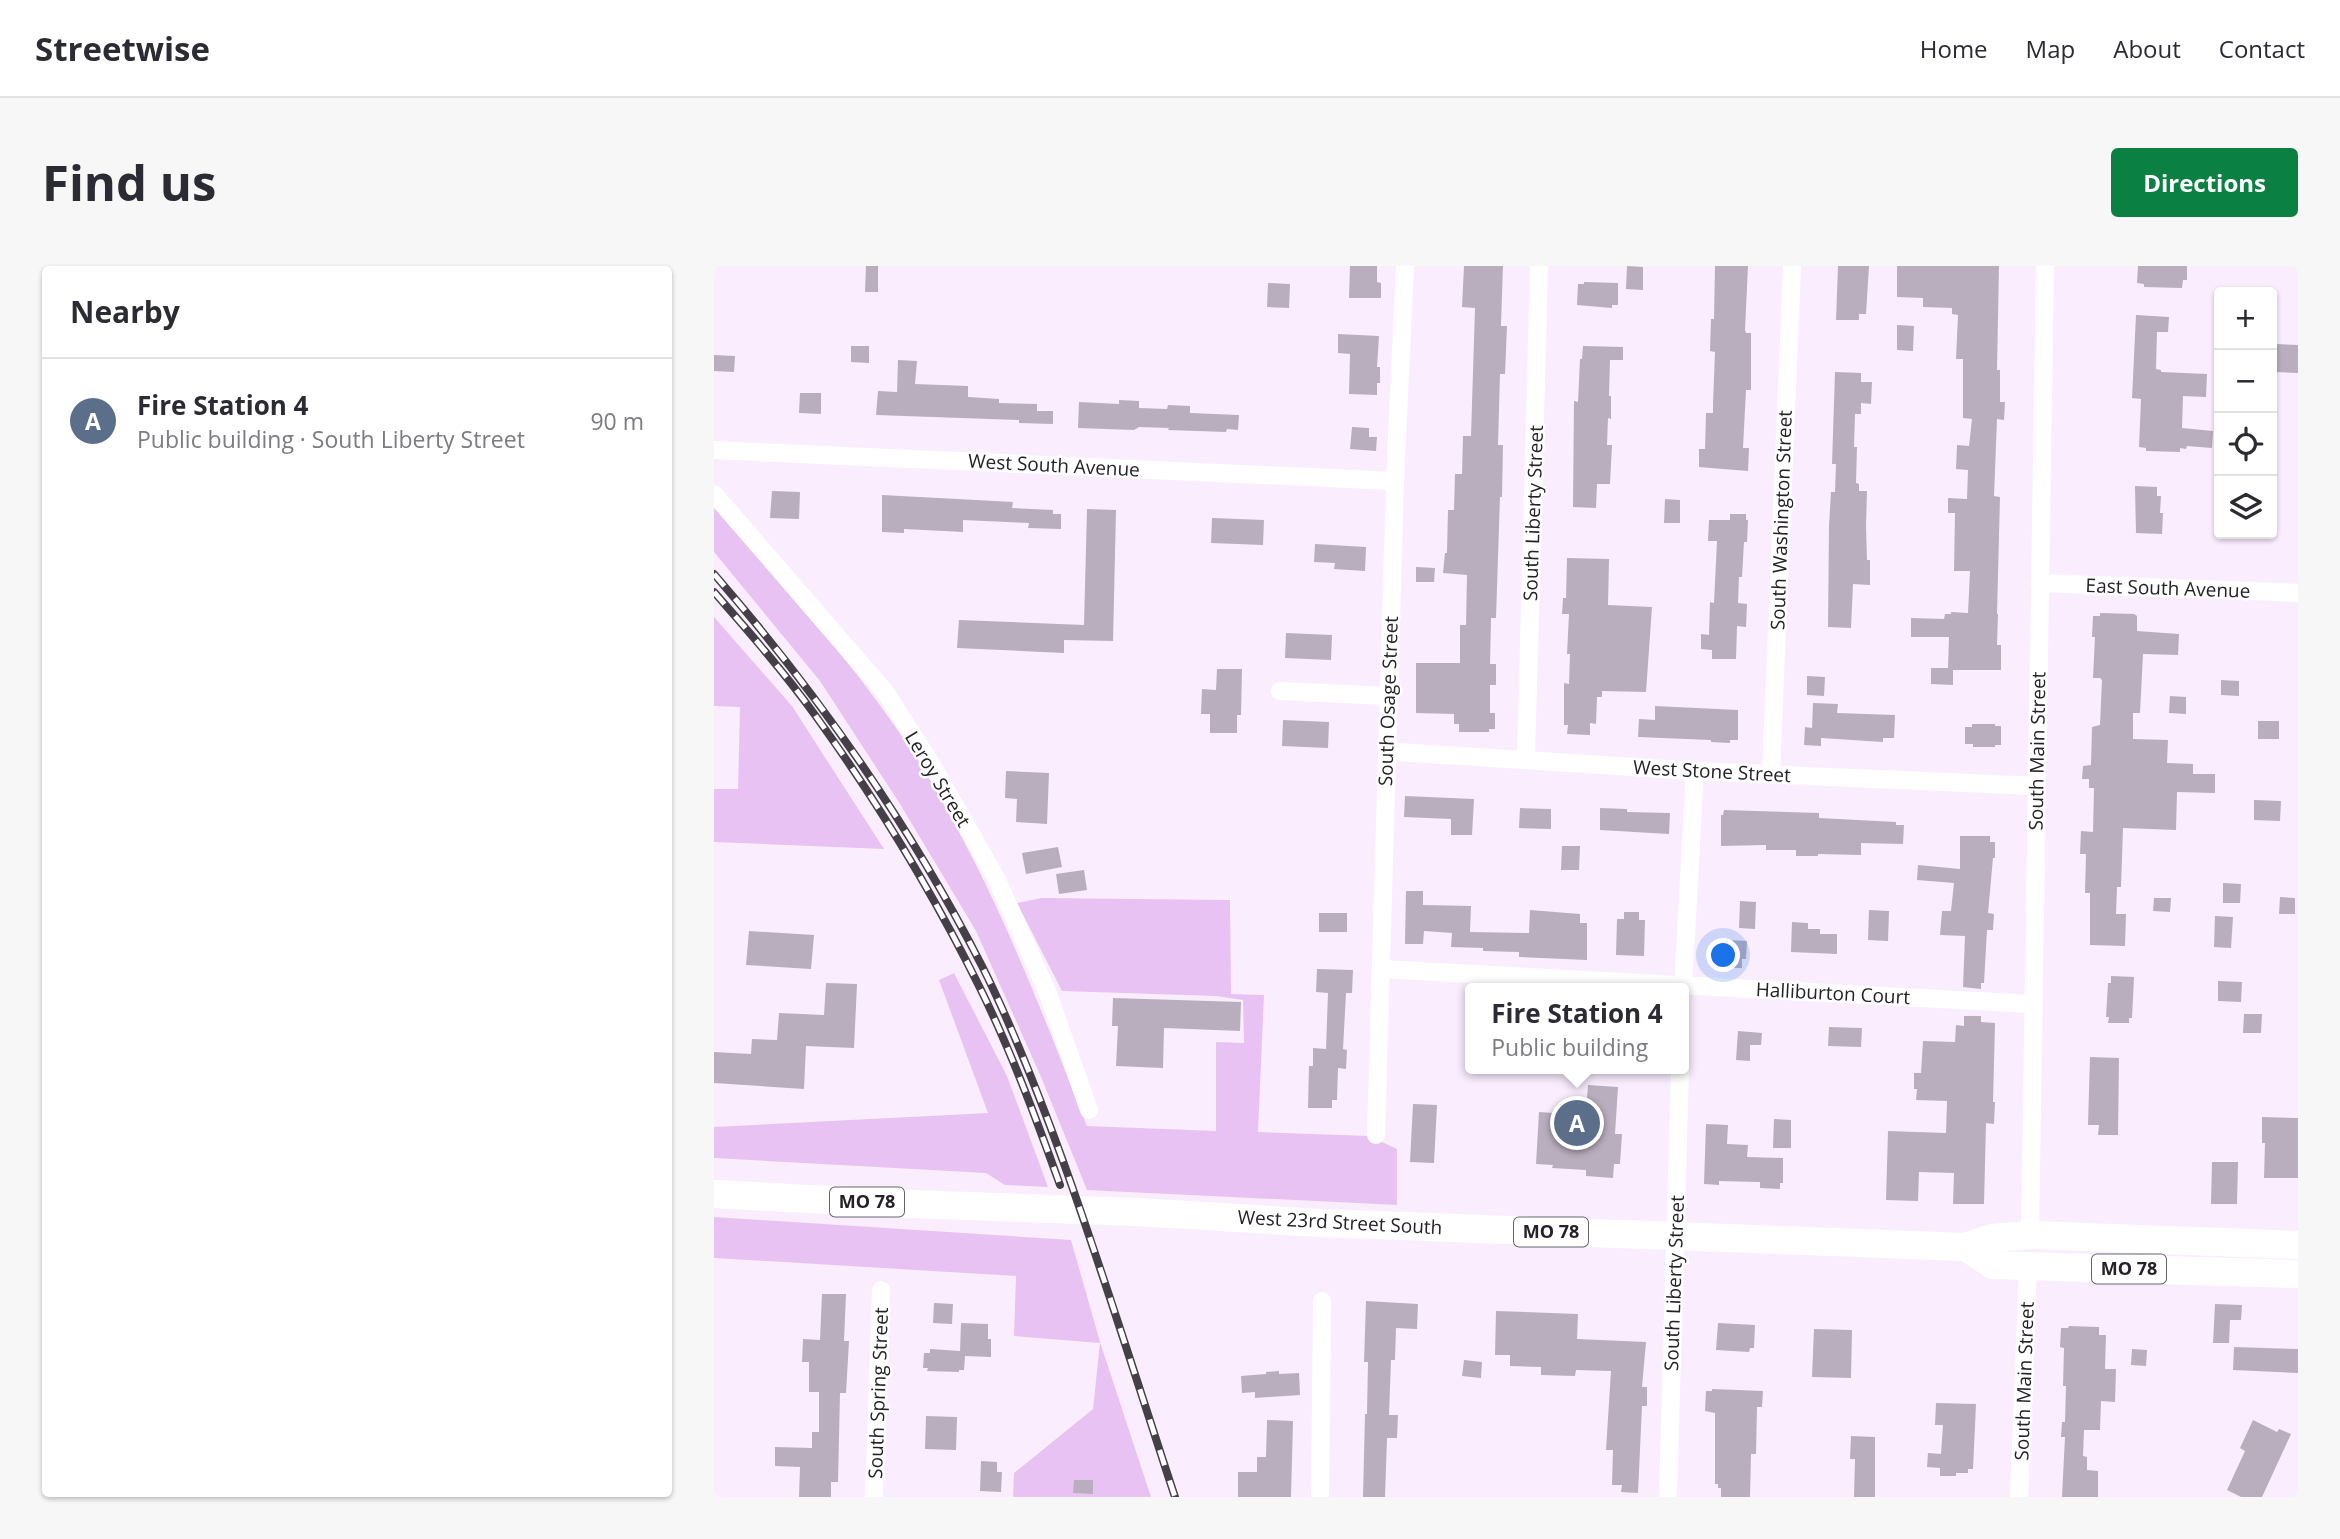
<!DOCTYPE html>
<meta charset="utf-8">
<style>
:root{--surface:#fff;--page:#f7f7f7;--text:#2b2b33;--muted:#7c7c81;--line:#e1e1e2;--accent:#0b8043}
body{margin:0;font-family:"Open Sans",sans-serif;background:var(--page);color:var(--text)}
.controls{position:absolute;right:21px;top:21px;display:grid;overflow:hidden;border-radius:7px;box-shadow:0 2px 5px #0004}
.controls button{width:63px;height:63px;display:grid;place-items:center;padding:0;border:0;border-bottom:2px solid var(--line);background:var(--surface);color:var(--text);font:35px sans-serif}
.you{position:absolute;left:1010px;top:690px;width:24px;height:24px;margin:-18px;border:5px solid #fff;border-radius:50%;background:#1a73e8;box-shadow:0 0 0 10px #1a73e833}
.badge{display:grid;place-items:center;width:46px;height:46px;border-radius:50%;background:var(--accent);color:#fff;font-size:23px;font-weight:700}
.pin{position:absolute;translate:-50% -50%;border:4px solid #fff;box-shadow:0 2px 7px #0006}
.popup{position:absolute;left:751px;top:717px;width:224px;height:91px;box-sizing:border-box;display:grid;place-content:center;border-radius:7px;background:var(--surface);filter:drop-shadow(0 2px 5px #0005);font-size:23px;white-space:nowrap;color:var(--muted)}
.popup b{font-size:26px;color:var(--text)}
.popup::after{content:'';position:absolute;left:50%;top:100%;margin-left:-14px;border:14px solid transparent;border-top-color:var(--surface)}
.list{margin:0;padding:0;list-style:none}
h2{display:flex;justify-content:space-between;align-items:center;height:91px;margin:0;padding:0 28px;font-size:30px}
h2 small{font-size:23px;font-weight:400;color:var(--muted)}
.list li{display:grid;grid-template-columns:46px 1fr auto;gap:21px;align-items:center;box-sizing:border-box;height:126px;padding:0 28px;border-top:2px solid var(--line)}
.list b{display:block;font-size:26px;white-space:nowrap}
.list p{margin:0;font-size:23px;white-space:nowrap;color:var(--muted)}
.list em{font-size:23px;font-style:normal;color:var(--muted)}
.icon{flex:none;width:38px;height:38px;fill:none;stroke:currentColor;stroke-width:2;stroke-linecap:round;stroke-linejoin:round}
.map{position:relative;flex:none;width:1584px;height:1231px;overflow:hidden;border-radius:7px}
header{display:flex;align-items:center;gap:42px;box-sizing:border-box;height:98px;padding:0 35px;background:var(--surface);border-bottom:2px solid var(--line)}
header strong{font-size:33px}
nav{display:flex;gap:38px;margin-inline-start:auto;font-size:24px}
.intro{display:flex;align-items:center;justify-content:space-between;box-sizing:border-box;height:168px;padding:0 42px}
h1{margin:0;font-size:49px}
.button{padding:18px 32px;border-radius:7px;background:var(--accent);color:#fff;font-size:24px;font-weight:700}
main{display:flex;gap:42px;padding:0 42px}
aside{flex:1;background:var(--surface);border-radius:7px;box-shadow:0 2px 5px #0004}
.map>svg:first-child{display:block}
.green{fill:#e9c2f4}
.building{fill:#b9aebd}
.lines{fill:none;stroke-linecap:round;stroke-linejoin:round}
.minor{stroke:#fff;stroke-width:18}
.primary{stroke:#fff;stroke-width:28}
.rail-casing{stroke:#454048;stroke-width:8}
.rail{stroke:#fff;stroke-width:5;stroke-dasharray:16;stroke-linecap:butt}
.labels{text-anchor:middle;stroke-width:5;stroke-linejoin:round;paint-order:stroke}
.shield{fill:#fff;stroke:#666468;stroke-width:2}
.shield-label{font-size:18px;font-weight:bold;fill:#252127}
.street-label{font-size:19px;fill:#252127;stroke:#fff}
</style>
<header>
<strong>Streetwise</strong>
<nav><a>Home</a><a>Map</a><a>About</a><a>Contact</a></nav>
</header>
<div class="intro"><h1>Find us</h1><a class="button">Directions</a></div>
<main>
<aside>
<h2>Nearby<small></small></h2>
<ul class="list">
<li><span class="badge" style="background:#5c6f8a">A</span><div><b>Fire Station 4</b><p>Public building · South Liberty Street</p></div><em>90 m</em></li>
</ul>
</aside>
<div class="map">
<svg width="1584" height="1231" viewBox="0 0 1584 1231">
<rect width="100%" height="100%" fill="#faeefe"/>
<!-- green -->
<g class="green">
<path d="M0,240C71,321 143,401 202,491C214,508 223,527 234,546C290,646 331,753 373,860L502,865V776L530,777L529,734L502,730L348,725L303,637L328,632L516,634L517,728L550,729L544,866L655,870L683,883V939L373,924L327,811L262,665L186,538L106,415L0,286Z"/>
<path d="M0,351L78,440L170,583L0,576V523H24L26,441L0,440Z"/>
<path d="M240,707L293,810L334,921L291,919L272,907L0,892V861L274,847L225,714Z"/>
<path d="M0,951L357,974L386,1076L437,1231H299L300,1207L379,1143L386,1077L300,1070L302,1010L0,992Z"/>
</g>
<!-- building -->
<g class="building">
<path d="M152,0H164V26H151Z"/>
<path d="M636,0H663V16L667,17V32H635Z"/>
<path d="M750,0H789L787,58V60H793L791,108H786L784,179H789L788,231H786L782,352H777L776,398H782V419H776V447H781V463H775V466H745V458H740V448L702,447V397H746V359H752L753,309L729,307L731,287H733L734,244H740L741,208H748L749,170H757L761,42L748,41Z"/>
<path d="M913,0L929,1V24L912,23Z"/>
<path d="M1001,0H1034L1031,64L1032,67H1037V124H1032L1029,182H1035L1034,205L985,201V183H991L992,147H999V137L1001,86L996,85L997,53H1000Z"/>
<path d="M1124,0H1155L1152,48H1145V54H1122Z"/>
<path d="M1183,0H1285L1283,104H1286V136H1291L1290,154L1283,153L1280,230L1286,231L1283,348H1284L1283,379H1287V404H1239V419L1217,418V402H1234L1235,371H1197V352L1230,353L1231,348H1237V346L1254,347L1256,305H1240L1241,247H1234V232L1253,233L1254,204L1242,203L1243,179L1255,180L1258,153L1249,152V93H1242L1244,49L1238,48V42L1209,41V32L1183,31Z"/>
<path d="M1424,0H1473V14H1469L1468,22L1430,21V18L1423,17Z"/>
<path d="M870,16L904,17V39H898V42L863,39L864,18H870Z"/>
<path d="M554,17L576,18L575,42L553,41Z"/>
<path d="M1422,49L1455,51L1454,66H1443L1442,103L1447,104V106L1493,108L1492,131L1469,130L1468,162L1499,165L1498,182L1473,180L1472,183L1466,182V186L1432,185V182L1425,181L1427,133L1418,132Z"/>
<path d="M1183,59L1200,60L1199,85L1183,84Z"/>
<path d="M624,68L665,70L663,101H666V117H663V129L635,128L636,88L624,87Z"/>
<path d="M1562,78L1584,79V107L1561,106Z"/>
<path d="M137,80H155V97L137,96Z"/>
<path d="M869,80L909,81V94H896L895,130H897V153L894,152L893,179H898L896,218H883L882,242L859,241L860,135L864,136L866,93H868Z"/>
<path d="M0,89L21,90L20,106L0,105Z"/>
<path d="M184,94L203,95L201,118L254,120V131L285,133V137L323,138V145H339V158L305,157V154L162,149L164,125L183,126Z"/>
<path d="M1121,106L1147,107V116H1158L1157,138L1147,137V148H1141L1140,181H1143L1142,217L1145,218V225H1153L1152,260L1153,294H1156V319L1139,318L1137,362L1114,361L1115,260L1117,226H1121L1122,198H1118Z"/>
<path d="M86,127H107V148L85,147Z"/>
<path d="M405,134L425,135V142L453,143L454,139L476,140V147L525,149L524,164L513,163L512,166L454,164L455,162L425,161L420,164L364,162L365,136L405,138Z"/>
<path d="M638,161L655,162V171H663L662,185L636,183Z"/>
<path d="M1421,220L1443,221V230H1447L1446,247H1449L1448,268L1422,267Z"/>
<path d="M58,225L86,226L85,253L56,252Z"/>
<path d="M168,229L299,236L298,242L339,244V248H347V263L314,262L315,257L249,254V266L190,263V267L168,266Z"/>
<path d="M951,233L966,234V257H950Z"/>
<path d="M373,243L402,244L399,375L350,374V387L243,382L245,354L370,359Z"/>
<path d="M1016,248H1032V254H1034L1033,276H1030L1028,311H1025L1024,337L1033,338L1032,361L1023,360L1022,393H998V384L987,383V368L995,369L996,336L1000,337L1003,275H994L995,254H1016Z"/>
<path d="M498,252L550,254L549,279L497,277Z"/>
<path d="M601,278L652,281L651,305L620,303L621,297L600,296Z"/>
<path d="M853,292L895,293L894,339L938,341L932,426L888,425V431H883L882,458L876,457V469L853,468L854,459H850V417L855,418L856,388H853L855,348H848L849,332H852Z"/>
<path d="M702,301L721,302L720,316H702Z"/>
<path d="M1386,347L1420,348L1423,350V365L1465,368L1464,389L1429,388L1426,447H1419V473L1454,474L1453,497L1479,498V508H1501V527L1463,526L1462,564L1409,562L1407,621H1403L1402,648H1412L1411,680L1376,679V627H1371L1372,588H1366L1367,565L1379,566L1380,522H1375V513H1368L1369,500L1377,499L1378,461L1386,459L1388,414L1386,412H1379L1381,371H1378L1379,350H1386Z"/>
<path d="M572,367L618,369L617,394L571,392Z"/>
<path d="M503,403H528L527,449H523V467H496V448H487L488,423L502,424Z"/>
<path d="M1093,410L1111,411L1110,430L1093,429Z"/>
<path d="M1507,414L1525,415V430L1507,429Z"/>
<path d="M1456,430L1472,431V448L1455,447Z"/>
<path d="M1099,437L1124,438L1123,447L1181,449L1180,472H1169V476L1107,472V480L1090,479L1091,461L1098,462Z"/>
<path d="M941,440L1024,444V474H1016V477L997,476V474L924,471L925,453L941,454Z"/>
<path d="M569,454L615,456L614,482L568,480Z"/>
<rect x="1544" y="455" width="21" height="18"/>
<path d="M1258,458H1281V460H1287V479H1281V481H1259V478H1251V461H1258Z"/>
<path d="M292,505L335,507L333,558L302,556L303,533L291,532Z"/>
<path d="M691,530L760,533L758,569H737V553L690,551Z"/>
<path d="M1540,534L1567,535L1566,555L1540,554Z"/>
<path d="M806,542L837,543V563L805,562Z"/>
<path d="M886,542L913,543V546L956,547L955,568L886,564Z"/>
<path d="M1010,544L1105,547V552L1182,556V559H1190L1189,578L1147,577V589L1104,588V590H1082V584H1052V579L1007,580V549H1009Z"/>
<path d="M1246,570H1276V576H1281V592H1279L1274,647L1280,648L1279,664H1273L1270,717H1267V723L1249,721L1251,670L1226,669L1228,645H1237L1240,617L1203,614L1204,599L1246,603Z"/>
<path d="M848,580H866L865,604H847Z"/>
<path d="M344,581L348,601L312,608L308,587Z"/>
<path d="M370,604L373,624L345,628L342,608Z"/>
<path d="M1509,617L1527,618L1526,637H1509Z"/>
<path d="M692,625H709V639L757,640L756,666L815,667L816,644L866,648V657H873V694L805,691V686L769,685V682L737,681L738,667L710,665L709,678H691Z"/>
<path d="M1566,631L1581,632V648H1565Z"/>
<path d="M1440,632H1457L1456,646L1439,645Z"/>
<path d="M1026,635L1042,636L1041,663L1025,662Z"/>
<path d="M1155,644L1175,645L1174,675L1154,674Z"/>
<path d="M910,646H925V654H931L930,690L902,689L903,653H910Z"/>
<rect x="605" y="647" width="28" height="19"/>
<path d="M1501,650L1519,651L1517,682L1500,681Z"/>
<path d="M1078,656L1094,657V663H1106V668H1123V688L1077,686Z"/>
<path d="M35,665L100,669L97,703L32,699Z"/>
<path d="M1013,674L1033,675L1032,693H1028V702H1012Z"/>
<path d="M603,703L639,704L638,727H632L629,783L633,784L632,803L624,802L623,834H618V842H594L595,800H599V782L612,783L614,727L602,726Z"/>
<path d="M1397,710L1420,711L1418,752H1415V757H1394L1395,751H1392L1394,717H1397Z"/>
<path d="M1504,715L1528,716L1527,736L1504,735Z"/>
<path d="M112,717L143,718L140,782L92,780L90,823L0,817V786L37,788L38,773L63,774L65,747L110,749Z"/>
<path d="M399,732L527,736L526,765L450,762L449,802L402,800L404,760H398Z"/>
<path d="M1530,748H1548L1547,767H1529Z"/>
<path d="M1250,750H1267V756L1281,757L1279,836H1281L1280,858L1272,857L1270,938H1239L1240,907L1205,906L1204,935L1172,934L1174,865L1232,867L1233,835L1202,834L1203,823H1200V807H1207L1209,775L1241,776L1242,759L1250,760Z"/>
<path d="M1115,761L1148,762L1147,781L1114,780Z"/>
<path d="M1024,765L1048,767L1047,779H1036V795L1022,794Z"/>
<path d="M1376,791L1405,792L1404,869H1384L1385,859H1374Z"/>
<path d="M874,819L904,821L901,868H908L906,898H900L899,912L872,910V904L838,902L839,899L822,898L825,846L840,847V843L872,845Z"/>
<path d="M699,838L723,839L720,897L696,896Z"/>
<path d="M1548,851L1584,852V912H1550L1551,877H1548Z"/>
<path d="M1060,853L1077,854V882H1059Z"/>
<path d="M992,858L1014,859L1013,878L1034,879L1033,891L1069,892V917H1066V923L1046,922V916H1044L1005,915V919L990,918Z"/>
<path d="M1498,896H1524L1523,938H1497Z"/>
<path d="M108,1028H132L130,1075H135L132,1127H126L124,1216H117V1231H85L86,1201L61,1200V1181L98,1182V1166H105V1126H95V1096H88L89,1073L106,1074Z"/>
<path d="M652,1035L704,1038L703,1063L682,1062L681,1094H677L675,1149H684L683,1172H673L671,1231H649L651,1148H653L654,1096H650Z"/>
<path d="M220,1037L239,1038L238,1058L219,1057Z"/>
<path d="M1501,1038L1528,1039L1527,1054H1516L1515,1077H1499Z"/>
<path d="M782,1045L864,1048L863,1073L932,1076L928,1121H933V1140H928L924,1227L907,1226L908,1219H898L899,1184H892L897,1105L862,1104L861,1110L827,1109V1101L796,1100V1089H781Z"/>
<path d="M247,1057L274,1058V1073H277V1091L251,1090L250,1104H245V1106L213,1105L214,1102H209L210,1087H216V1083L246,1085Z"/>
<path d="M1004,1057L1041,1059L1040,1082H1036L1035,1086L1002,1084Z"/>
<path d="M1355,1060L1385,1061V1069H1392L1391,1103H1402L1401,1136L1387,1135L1386,1164H1370L1369,1190L1373,1191V1204L1384,1205V1231H1348L1351,1171H1347L1348,1156H1351L1352,1120H1349L1350,1082L1346,1081L1347,1062H1354Z"/>
<path d="M1100,1063L1138,1064L1137,1112L1098,1111Z"/>
<path d="M1520,1081L1584,1083V1107L1519,1104Z"/>
<path d="M1418,1083L1433,1084L1432,1100L1417,1099Z"/>
<path d="M750,1094L768,1096L767,1112L748,1110Z"/>
<path d="M565,1105V1108L585,1107L586,1129L541,1132V1126L528,1127L527,1110L552,1108V1106Z"/>
<path d="M998,1123L1049,1125L1048,1141H1043L1042,1188H1037L1036,1231H1007V1222H1004V1218H1001V1147L991,1145L992,1125H998Z"/>
<path d="M1222,1137L1262,1138L1259,1203H1254V1207H1242V1210H1226V1202L1213,1201L1214,1187L1227,1188L1229,1159H1221Z"/>
<path d="M212,1150L243,1151L242,1184L211,1183Z"/>
<path d="M553,1154L579,1155L577,1231H524V1206H543V1191H552Z"/>
<path d="M1539,1154L1563,1166L1565,1163L1577,1168L1548,1231H1527L1513,1224L1531,1185L1526,1182Z"/>
<path d="M1137,1170L1161,1171V1231H1140L1141,1193H1136Z"/>
<path d="M267,1195L283,1196V1206H288L287,1226L266,1225Z"/>
<path d="M360,1214H379V1228L359,1227Z"/>
</g>
<g class="lines">
<!-- minor -->
<g class="minor">
<path d="M0,184L681,215"/>
<path d="M0,228L172,427L218,499L282,612L333,725L375,844"/>
<path d="M1325,317L1584,327"/>
<path d="M566,425L674,430"/>
<path d="M673,482L683,486L981,505L1323,520"/>
<path d="M812,493L825,0"/>
<path d="M1057,508L1078,0"/>
<path d="M667,703L1319,738"/>
<path d="M969,722L981,505"/>
<path d="M662,869L681,215L691,0"/>
<path d="M1316,969L1331,0"/>
<path d="M160,1231L167,1024"/>
<path d="M606,1231L608,1035"/>
<path d="M954,1231L966,803"/>
<path d="M1305,1231L1314,999"/>
</g>
<!-- primary -->
<g class="primary">
<path d="M0,928L171,937L422,946L607,957L1252,981L1278,972L1316,969L1584,979"/>
<path d="M1252,981L1279,999L1584,1008"/>
</g>
<!-- rail casing -->
<g class="rail-casing">
<g id="rail">
<path d="M0,308C104,428 195,557 268,700C299,762 325,829 349,895C389,1006 424,1119 461,1231"/>
<path d="M0,326C35,366 70,406 101,449C163,535 219,627 266,722C297,785 322,852 346,919"/>
</g>
</g>
<!-- rail -->
<use href="#rail" class="rail"/>
</g>
<g class="labels">
<!-- shield labels -->
<g class="shield">
<rect x="116" y="921.5" width="74" height="29" rx="5"/>
<rect x="800" y="951.5" width="74" height="29" rx="5"/>
<rect x="1378" y="988.5" width="74" height="29" rx="5"/>
</g>
<g class="shield-label">
<text x="153" y="942">MO 78</text>
<text x="837" y="972">MO 78</text>
<text x="1415" y="1009">MO 78</text>
</g>
<!-- street labels -->
<g class="street-label">
<text transform="translate(340 199) rotate(3)" y="7">West South Avenue</text>
<text transform="translate(819 247) rotate(-88)" y="7">South Liberty Street</text>
<text transform="translate(1067 254) rotate(-88)" y="7">South Washington Street</text>
<text transform="translate(1454 322) rotate(2)" y="7">East South Avenue</text>
<text transform="translate(674 435) rotate(-88)" y="7">South Osage Street</text>
<text transform="translate(1323 485) rotate(-89)" y="7">South Main Street</text>
<text transform="translate(998 505) rotate(3)" y="7">West Stone Street</text>
<text transform="translate(224 513) rotate(59)" y="7">Leroy Street</text>
<text transform="translate(1119 727) rotate(3)" y="7">Halliburton Court</text>
<text transform="translate(626 956) rotate(3)" y="7">West 23rd Street South</text>
<text transform="translate(960 1017) rotate(-88)" y="7">South Liberty Street</text>
<text transform="translate(1310 1115) rotate(-88)" y="7">South Main Street</text>
<text transform="translate(164 1127) rotate(-88)" y="7">South Spring Street</text>
</g>
</g>
</svg>
<div class="controls">
<button>+</button>
<button>−</button>
<button><svg class="icon" aria-label="locate" viewBox="0 0 24 24"><circle cx="12" cy="12" r="6"/><path d="M12 2v4M12 18v4M2 12h4M18 12h4"/></svg></button>
<button><svg class="icon" aria-label="layers" viewBox="0 0 24 24"><path d="M12 4l9 5-9 5-9-5zM3 14l9 5 9-5"/></svg></button>
</div>
<div class="you"></div>
<div class="pin badge" style="left:863px;top:857px;background:#5c6f8a">A</div>
<div class="popup"><b>Fire Station 4</b>Public building</div>
</div>
</main>
